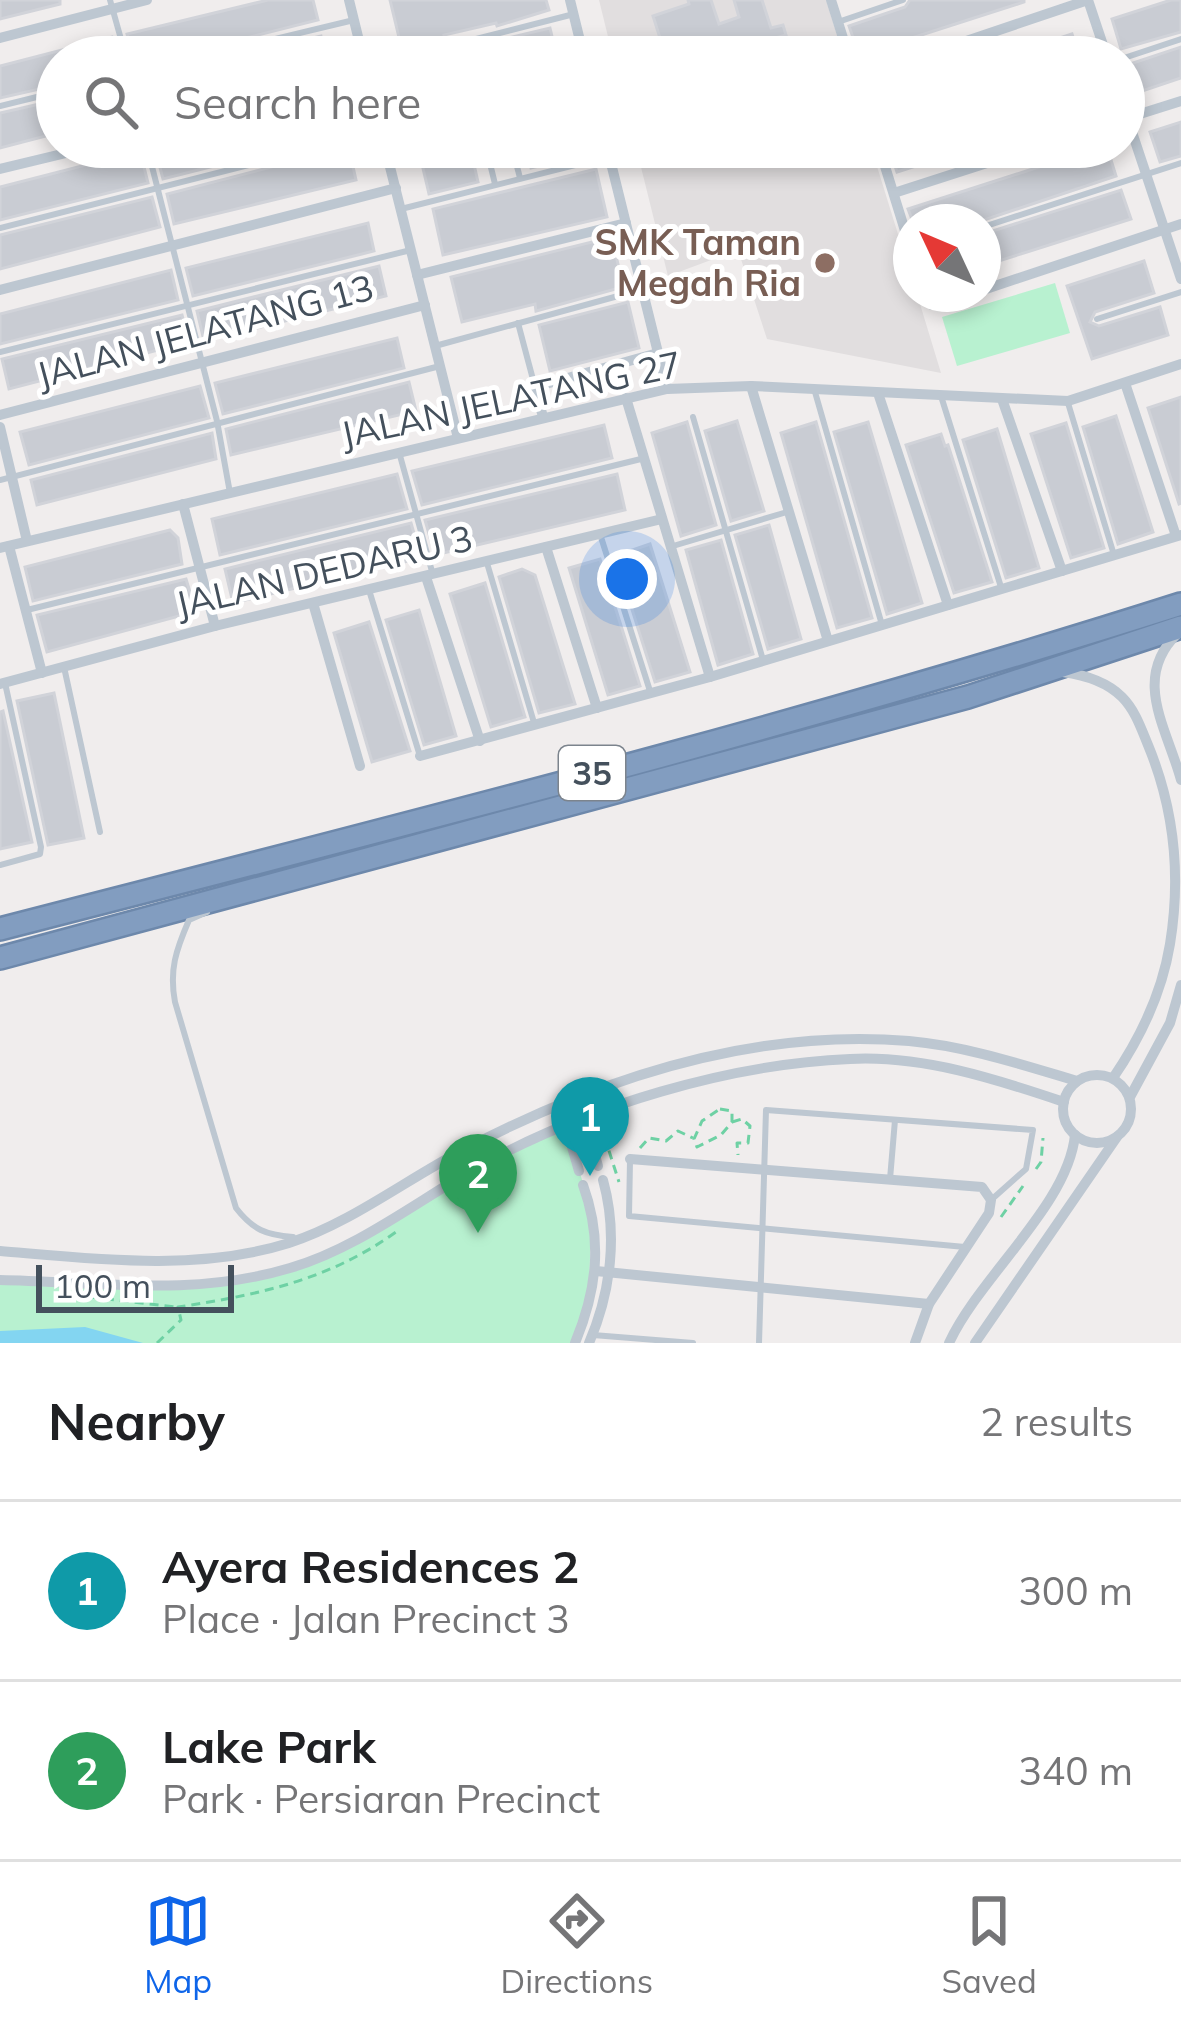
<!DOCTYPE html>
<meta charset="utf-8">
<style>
:root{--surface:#fff;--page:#f2f2f2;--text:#202124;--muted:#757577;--line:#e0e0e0;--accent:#0e65e9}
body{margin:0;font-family:Mulish,sans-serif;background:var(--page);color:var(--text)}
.compass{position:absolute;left:893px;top:204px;width:108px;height:108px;border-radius:50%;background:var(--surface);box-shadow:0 6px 18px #0003;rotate:314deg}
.scale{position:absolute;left:36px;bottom:30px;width:198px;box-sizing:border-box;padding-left:12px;border:6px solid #44505c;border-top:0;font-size:33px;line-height:42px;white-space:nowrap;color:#44505c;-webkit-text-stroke:9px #fff;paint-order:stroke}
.you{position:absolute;left:627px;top:579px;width:42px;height:42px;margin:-30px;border:9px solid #fff;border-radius:50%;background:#1a73e8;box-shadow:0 0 0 18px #1a73e833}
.badge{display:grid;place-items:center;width:78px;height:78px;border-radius:50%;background:var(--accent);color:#fff;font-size:39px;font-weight:700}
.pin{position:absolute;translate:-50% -99px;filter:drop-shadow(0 3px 6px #0008)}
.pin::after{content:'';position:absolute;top:63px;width:42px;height:36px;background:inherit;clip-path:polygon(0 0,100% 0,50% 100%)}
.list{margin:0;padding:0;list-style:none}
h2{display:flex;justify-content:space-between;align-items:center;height:156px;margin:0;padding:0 48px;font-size:51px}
h2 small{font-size:39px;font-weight:400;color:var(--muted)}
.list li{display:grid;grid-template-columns:78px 1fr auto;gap:36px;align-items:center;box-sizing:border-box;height:180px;padding:0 48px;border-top:3px solid var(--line)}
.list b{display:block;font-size:45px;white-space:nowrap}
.list p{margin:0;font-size:39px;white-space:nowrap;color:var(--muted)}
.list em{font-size:39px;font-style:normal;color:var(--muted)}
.icon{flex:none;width:66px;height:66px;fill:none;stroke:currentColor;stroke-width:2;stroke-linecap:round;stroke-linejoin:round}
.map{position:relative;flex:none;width:1181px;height:1343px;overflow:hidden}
.search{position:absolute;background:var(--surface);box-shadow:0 6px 18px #0003;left:36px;right:36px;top:36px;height:132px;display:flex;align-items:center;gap:30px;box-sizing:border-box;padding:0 42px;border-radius:66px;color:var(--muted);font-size:45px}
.sheet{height:516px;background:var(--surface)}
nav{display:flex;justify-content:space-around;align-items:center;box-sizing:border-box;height:168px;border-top:3px solid var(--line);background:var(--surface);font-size:33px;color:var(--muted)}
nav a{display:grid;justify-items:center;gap:6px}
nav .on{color:var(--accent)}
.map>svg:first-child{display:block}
.education{fill:#e1dedf}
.green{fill:#b8f1d0}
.water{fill:#83d5f1}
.building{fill:#c9ccd3;stroke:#d1d3d9;stroke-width:3}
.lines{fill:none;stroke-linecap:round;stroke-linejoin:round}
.highway-casing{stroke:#6d88ab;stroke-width:26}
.path{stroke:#6ed1a4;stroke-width:3;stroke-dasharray:9 6;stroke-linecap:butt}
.lane{stroke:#bdc7d1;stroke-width:6}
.street{stroke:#bdc7d1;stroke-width:10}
.highway{stroke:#829dc0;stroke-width:21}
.education-dot{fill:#8d6e63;stroke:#fff;stroke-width:4.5}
.labels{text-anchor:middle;stroke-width:10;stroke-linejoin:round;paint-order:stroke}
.shield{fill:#fff;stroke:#7c848d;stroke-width:3}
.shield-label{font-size:33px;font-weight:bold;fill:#44505c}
.education-label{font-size:36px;font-weight:bold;fill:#785e54;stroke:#fff;text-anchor:end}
.street-label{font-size:36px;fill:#44505c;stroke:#fff}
</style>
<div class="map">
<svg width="1181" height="1343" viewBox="0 0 1181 1343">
<rect width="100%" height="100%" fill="#f0eded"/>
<!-- education -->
<g class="education">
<path d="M599,0H826L844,57H613Z"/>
<path d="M636,147H871L911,276V294H917L941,373L767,339L738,250L668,276Z"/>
</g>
<!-- green -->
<g class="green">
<path d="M1055,283L1070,333L957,366L942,317Z"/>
<path d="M566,1126L591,1210L589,1305L571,1343H0V1279L213,1284L304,1263Z"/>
</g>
<!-- water -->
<path class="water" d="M85,1327L143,1343H0V1331Z"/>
<!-- building -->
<g class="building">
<path d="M0,0H60V4L0,19Z"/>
<path d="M268,0H313L318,20L198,50L193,57L191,52L167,57H133L127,34Z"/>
<path d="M390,0H546L549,10L497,26L496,23L444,35L445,39L402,50Z"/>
<path d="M688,0H711L719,24L739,17L734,0H762L771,28L783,25L786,35L759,43L766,57H666L653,16L689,4Z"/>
<path d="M910,0H1024V2L859,55L849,26L905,7Z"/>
<path d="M1171,0H1181V32L1121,49L1112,19Z"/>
<path d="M550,28L557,57H504L500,40Z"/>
<path d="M1072,34L1079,57H1009L1008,55Z"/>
<path d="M321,36L326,57H232Z"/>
<path d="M112,37L118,57H57V85L0,98V66Z"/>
<path d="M1181,47V78L1136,93L1127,65Z"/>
<path d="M57,100V133L0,148V113Z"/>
<path d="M1181,122V156L1160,162L1150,132Z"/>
<path d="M165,147H289L163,179L155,149Z"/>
<path d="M327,147H338L339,152L349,149L356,180L174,224L167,194L322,154Z"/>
<path d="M418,147H470L478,182L429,194Z"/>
<path d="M526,147H579L581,156L531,168Z"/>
<path d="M889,147H967L968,149L897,172Z"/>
<path d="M1101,147H1107L1116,176L978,222H913L908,209Z"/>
<path d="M140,151L148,183L0,220V187Z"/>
<path d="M596,169L607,217L443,255L433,209Z"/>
<path d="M1121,190L1131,219L983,266V234Z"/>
<path d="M152,197L160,227L0,269V235Z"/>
<path d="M368,223L374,251L193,296L186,268Z"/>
<path d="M612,237L623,287L536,311L535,304L462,322L451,277Z"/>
<path d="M1144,261L1154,293L1095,312L1090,322L1099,326L1160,307L1168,335L1092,359L1067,286Z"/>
<path d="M379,266L386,296L204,341L197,311Z"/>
<path d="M171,270L178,300L0,344V314Z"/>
<path d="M628,302L639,348L550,371L539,325Z"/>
<path d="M182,315L189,342L9,389L2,359Z"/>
<path d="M397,338L404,368L223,414L215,383Z"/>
<path d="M409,382L416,411L231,455L226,429Z"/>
<path d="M200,386L209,418L29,465L20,432Z"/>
<path d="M1181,397V503L1179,504L1148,408Z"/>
<path d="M1116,416L1153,532L1118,544L1083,427Z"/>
<path d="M737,421L764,511L731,521L705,431Z"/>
<path d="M687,422L716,525L681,536L652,433Z"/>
<path d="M816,422L872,618L837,628L781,433Z"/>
<path d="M868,422L922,603L887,614L834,432Z"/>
<path d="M1066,423L1104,548L1071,558L1031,434Z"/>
<path d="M604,425L612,458L422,505L412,471Z"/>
<path d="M997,429L1039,568L1006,578L963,440Z"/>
<path d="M212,433L216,459L37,505L31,480Z"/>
<path d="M941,434L945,446L948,445L992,582L954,593L906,445Z"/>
<path d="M397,474L407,509L220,555L212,519Z"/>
<path d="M617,474L625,510L435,555L425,520Z"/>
<path d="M411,523L421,558L233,603L225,569Z"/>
<path d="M769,525L801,639L768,649L735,535Z"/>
<path d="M170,530L178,538L182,564L33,601L25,567Z"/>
<path d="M721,540L753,654L718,665L686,550Z"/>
<path d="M650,544L690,672L655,682L615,556Z"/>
<path d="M600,559L640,686L608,695L569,568Z"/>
<path d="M522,569L535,575L575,704L539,713L499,577Z"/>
<path d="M186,579L193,602L190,613L47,652L37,615Z"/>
<path d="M485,583L525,717L491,727L450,594Z"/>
<path d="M419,610L456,736L424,745L386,620Z"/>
<path d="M369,622L410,751L372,762L334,633Z"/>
<path d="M54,693L84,838L48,845L17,701Z"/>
<path d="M3,711L32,842L0,849V712Z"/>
</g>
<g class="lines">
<!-- highway casing -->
<g class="highway-casing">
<g id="highway">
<path d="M0,929C395,827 792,728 1181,604"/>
<path d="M0,958L968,697L1181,627"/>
</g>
</g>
<!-- path -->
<g class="path">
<path d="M720,1109L732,1111V1122L721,1135L697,1147L694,1139L702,1121Z"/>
<path d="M604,1122L602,1129L619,1182"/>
<path d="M732,1122L742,1119L750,1126L748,1143H737L738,1155"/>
<path d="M640,1148L649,1138L666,1141L678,1131L693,1138"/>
<path d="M1036,1169L1041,1162L1043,1138"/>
<path d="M1001,1217L1023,1186"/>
<path d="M90,1297L176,1307"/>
<path d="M157,1343L181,1320L178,1307C258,1295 329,1280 396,1232"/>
</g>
<!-- lane -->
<g class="lane">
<path d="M110,0L126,57"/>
<path d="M838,22L903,0"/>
<path d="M484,38L489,57"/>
<path d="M459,44L463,57"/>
<path d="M200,57L354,20"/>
<path d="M405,57L574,14"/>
<path d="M1124,58L1181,39"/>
<path d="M0,106L57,92"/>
<path d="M147,147L217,421L230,493"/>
<path d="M486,147L495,184"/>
<path d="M512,147L520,178"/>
<path d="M401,209L607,157"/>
<path d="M983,227L1181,163"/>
<path d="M0,228L320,147"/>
<path d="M1097,319L1181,292"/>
<path d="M518,323L535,387"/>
<path d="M435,346L640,290"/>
<path d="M0,352L411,250"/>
<path d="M815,392L882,625"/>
<path d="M941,396L1001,587"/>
<path d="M1068,403L1114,555"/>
<path d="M693,417L763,660"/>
<path d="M399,452L433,575"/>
<path d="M0,480L440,366"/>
<path d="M600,534L650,691"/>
<path d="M673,546L787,512"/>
<path d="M487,563L535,726"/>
<path d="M369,590L420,756"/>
<path d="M27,610L645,458"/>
<path d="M64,667L100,832"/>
<path d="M0,865L40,854L41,847L5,683"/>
<path d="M207,912L189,920C176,950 169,970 175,1002L236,1208C253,1230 266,1235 293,1237"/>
<path d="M630,1160L629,1216L965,1247"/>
<path d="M890,1179L895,1120"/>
<path d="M593,1335L693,1343"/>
<path d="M759,1343L766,1110L1033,1130L1026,1169L991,1200"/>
</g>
<!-- street -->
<g class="street">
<path d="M349,0L363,57"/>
<path d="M570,0L584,57"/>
<path d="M831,0L849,57"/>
<path d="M1088,0L1107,57"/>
<path d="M0,38L147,0"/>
<path d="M919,57L1088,0"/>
<path d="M1124,108L1181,279"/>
<path d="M1124,119L1181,101"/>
<path d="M385,147L458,438"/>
<path d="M607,147L667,389"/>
<path d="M879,147L911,250"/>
<path d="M0,169L91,147"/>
<path d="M894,193L1037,147"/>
<path d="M417,275L626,223"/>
<path d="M0,290L396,188"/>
<path d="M983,290L1181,224"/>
<path d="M924,294L932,305L972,294"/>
<path d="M1125,383L1176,536"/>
<path d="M751,386L828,641"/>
<path d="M878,393L948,605"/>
<path d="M626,398L710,677"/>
<path d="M1002,399L1062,571"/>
<path d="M0,415L425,305"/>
<path d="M543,417L535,387L658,353"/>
<path d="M0,427L27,541"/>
<path d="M183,504L215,626"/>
<path d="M9,546L42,673"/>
<path d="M546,547L597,708"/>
<path d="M0,548L667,389L751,386L1068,401L1181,364"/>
<path d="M426,577L480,741"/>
<path d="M313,603L360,766"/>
<path d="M1178,633C1131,678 1167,728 1181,780"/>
<path d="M1063,672C1085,675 1106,681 1122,697C1135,710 1141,728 1148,745C1174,808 1181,876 1170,944C1162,993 1141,1037 1113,1078"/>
<path d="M0,684L215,626L662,519"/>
<path d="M420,756L710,677L1181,535"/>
<circle cx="1097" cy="1109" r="34"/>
<path d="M1130,1097L1170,1023L1181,985"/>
<path d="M585,1119L598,1166"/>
<path d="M566,1126L579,1171"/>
<path d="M630,1159L982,1187L991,1200L989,1213L929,1304L915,1343"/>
<path d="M0,1251C94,1259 197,1272 289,1243C351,1223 407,1179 465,1149C601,1078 754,1028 909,1041C966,1046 1023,1065 1077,1081"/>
<path d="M596,1271L929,1304"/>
<path d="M0,1280C99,1282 194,1297 290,1268C359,1248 421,1198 483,1164C590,1106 728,1064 850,1059C922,1055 996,1079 1064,1102"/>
<path d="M575,1343C597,1290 603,1240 583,1185"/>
<path d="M589,1343C611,1292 618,1234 603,1180"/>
<path d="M949,1343C980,1276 1068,1205 1075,1135"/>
<path d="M975,1343L1117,1137"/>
</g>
<!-- highway -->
<use href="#highway" class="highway"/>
</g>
<!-- markers -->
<circle class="education-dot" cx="825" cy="263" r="12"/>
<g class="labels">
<!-- shield labels -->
<rect class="shield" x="559" y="746" width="66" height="54" rx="9"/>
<g class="shield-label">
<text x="592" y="785">35</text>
</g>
<!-- education labels -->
<g class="education-label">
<text x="801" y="255">SMK Taman<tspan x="801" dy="41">Megah Ria</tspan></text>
</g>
<!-- street labels -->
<g class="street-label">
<text transform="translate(205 331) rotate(-15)" y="13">JALAN JELATANG 13</text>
<text transform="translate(511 399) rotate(-12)" y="13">JALAN JELATANG 27</text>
<text transform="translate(324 571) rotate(-13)" y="13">JALAN DEDARU 3</text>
</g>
</g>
</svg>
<svg class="compass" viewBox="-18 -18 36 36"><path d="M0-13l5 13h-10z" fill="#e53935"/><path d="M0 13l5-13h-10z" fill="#757577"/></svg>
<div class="scale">100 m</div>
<div class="you"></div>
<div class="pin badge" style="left:590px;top:1176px;background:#0f9aa8">1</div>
<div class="pin badge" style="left:478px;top:1233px;background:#2e9e5b">2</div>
<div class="search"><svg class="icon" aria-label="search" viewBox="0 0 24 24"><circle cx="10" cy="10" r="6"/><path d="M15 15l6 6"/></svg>Search here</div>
</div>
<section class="sheet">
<h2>Nearby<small>2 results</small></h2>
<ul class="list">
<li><span class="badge" style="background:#0f9aa8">1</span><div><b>Ayera Residences 2</b><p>Place · Jalan Precinct 3</p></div><em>300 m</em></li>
<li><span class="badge" style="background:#2e9e5b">2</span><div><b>Lake Park</b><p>Park · Persiaran Precinct</p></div><em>340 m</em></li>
</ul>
</section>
<nav>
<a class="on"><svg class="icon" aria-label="map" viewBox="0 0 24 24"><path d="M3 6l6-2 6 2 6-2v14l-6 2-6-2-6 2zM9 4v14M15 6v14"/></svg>Map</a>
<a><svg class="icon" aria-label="directions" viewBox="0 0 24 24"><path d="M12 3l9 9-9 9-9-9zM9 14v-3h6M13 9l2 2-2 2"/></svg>Directions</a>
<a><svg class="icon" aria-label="saved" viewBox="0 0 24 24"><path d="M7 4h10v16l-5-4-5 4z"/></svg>Saved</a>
</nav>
